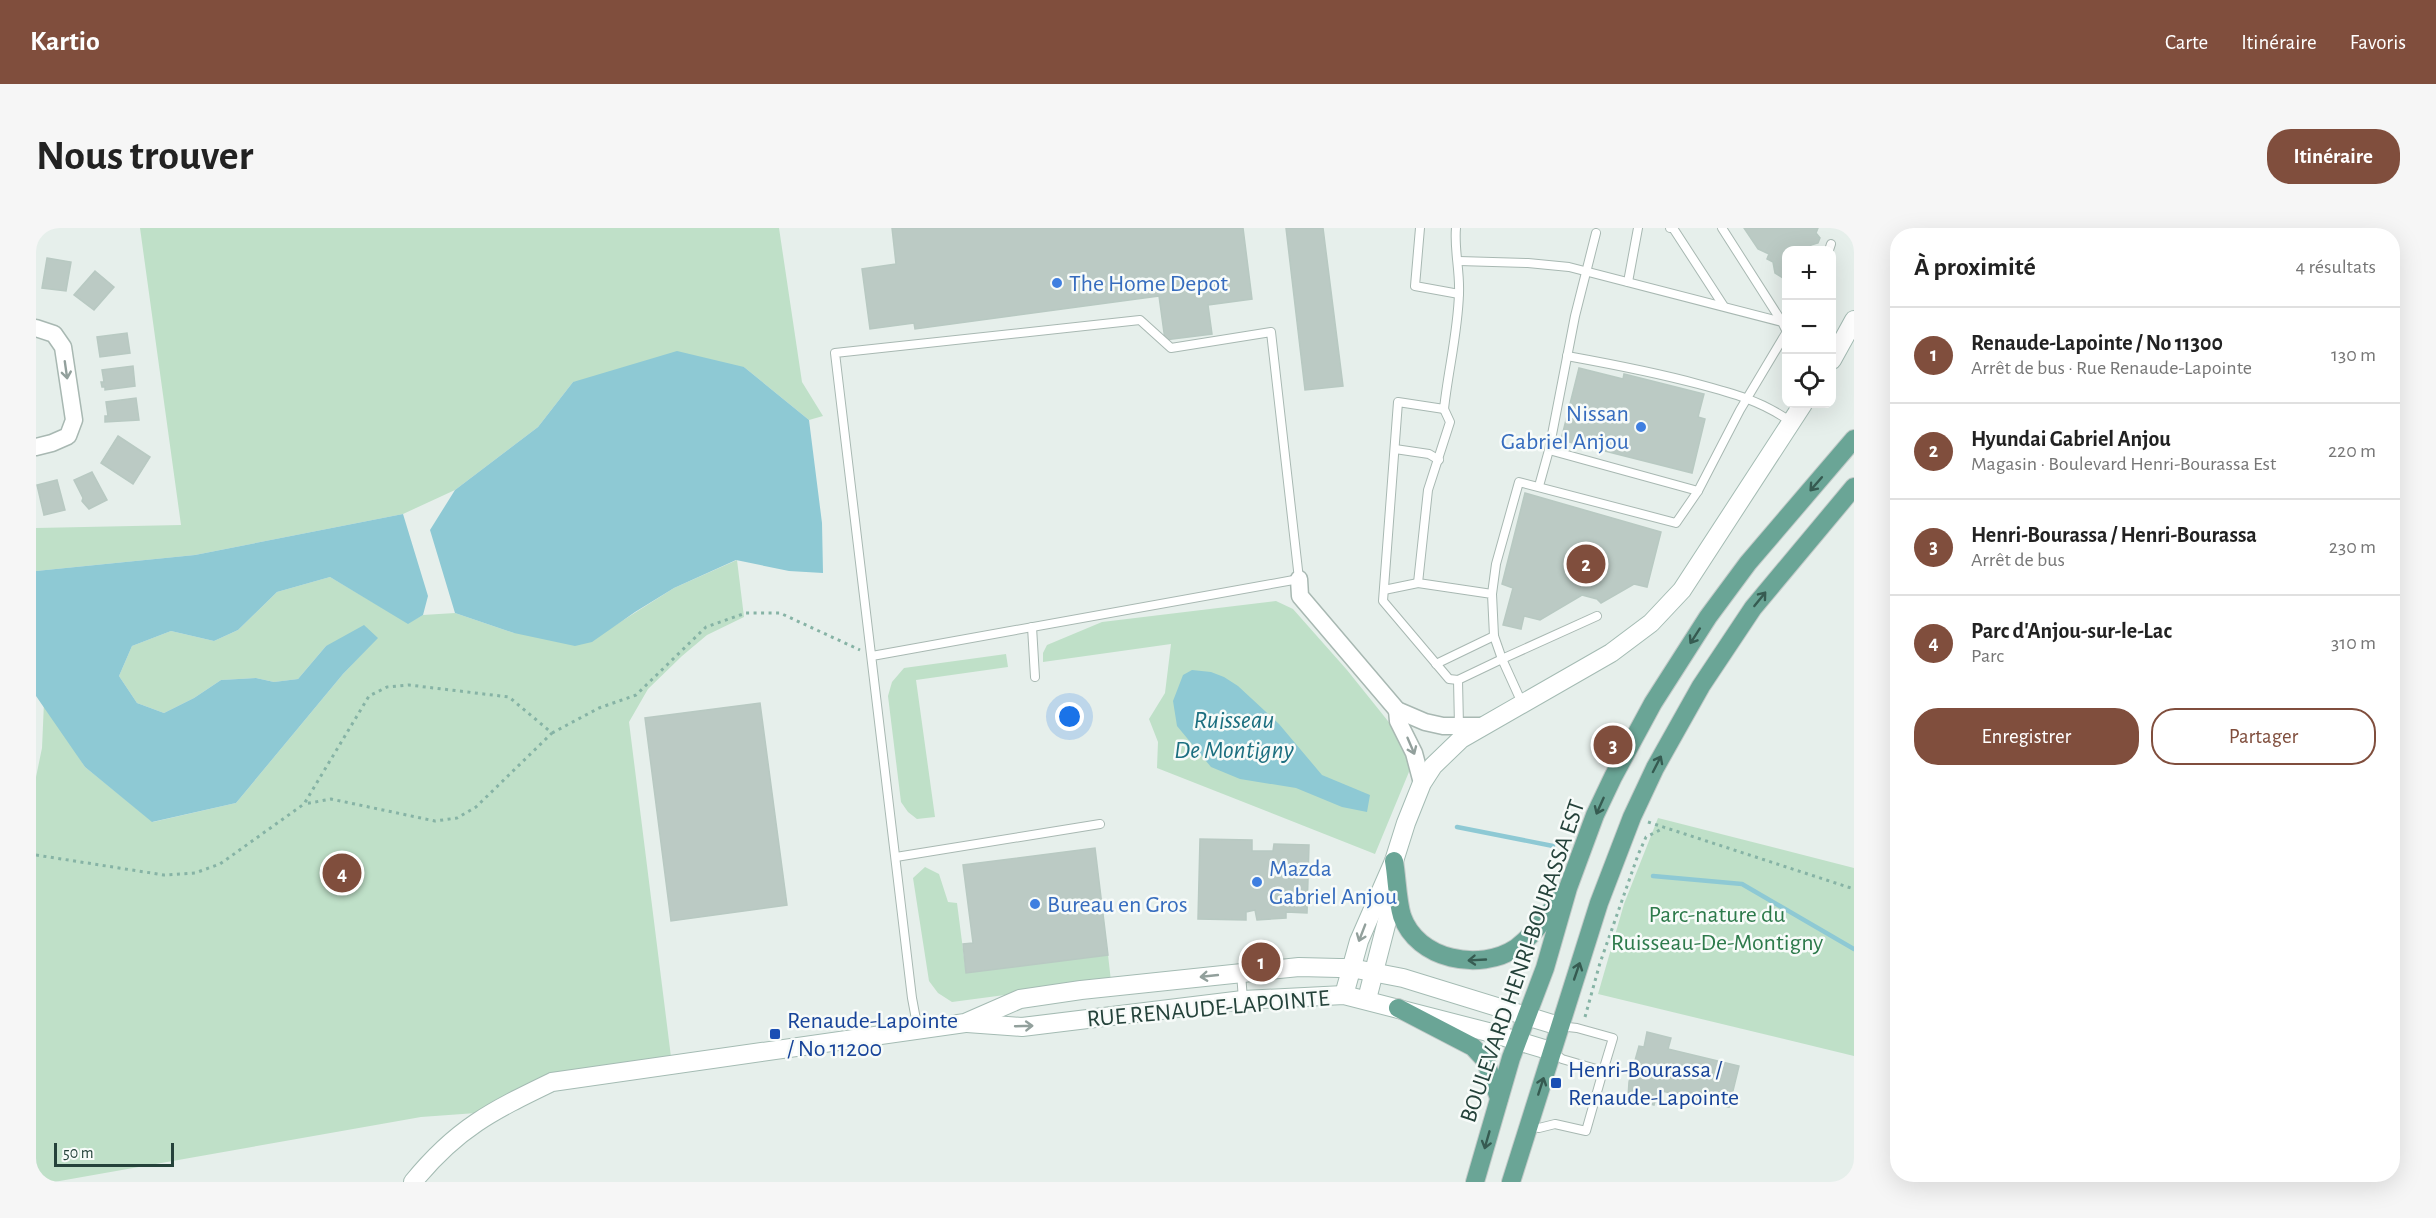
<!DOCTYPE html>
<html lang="fr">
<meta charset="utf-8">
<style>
:root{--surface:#fff;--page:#f6f6f6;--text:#222;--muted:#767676;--line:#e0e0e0;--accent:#804e3d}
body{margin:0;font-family:"Alegreya Sans",sans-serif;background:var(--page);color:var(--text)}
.controls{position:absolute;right:18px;top:18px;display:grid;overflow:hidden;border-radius:12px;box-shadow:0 6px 24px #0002}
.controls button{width:54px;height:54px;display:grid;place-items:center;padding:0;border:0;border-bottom:2px solid var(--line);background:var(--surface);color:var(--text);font:30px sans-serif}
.scale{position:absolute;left:18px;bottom:15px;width:120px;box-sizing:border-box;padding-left:6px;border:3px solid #24423a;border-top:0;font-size:16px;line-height:21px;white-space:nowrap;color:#24423a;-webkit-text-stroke:4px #f7fbf9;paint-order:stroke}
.you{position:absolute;left:1034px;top:489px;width:21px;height:21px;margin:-15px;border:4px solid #fff;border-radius:50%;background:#1a73e8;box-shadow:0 0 0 9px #1a73e833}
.badge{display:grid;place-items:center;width:39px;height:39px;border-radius:50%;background:var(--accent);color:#fff;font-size:20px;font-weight:700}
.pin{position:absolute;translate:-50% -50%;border:3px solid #fff;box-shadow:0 2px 6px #0006}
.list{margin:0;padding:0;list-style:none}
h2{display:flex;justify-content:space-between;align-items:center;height:78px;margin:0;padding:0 24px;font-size:26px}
h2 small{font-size:20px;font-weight:400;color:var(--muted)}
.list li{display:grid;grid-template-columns:39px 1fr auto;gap:18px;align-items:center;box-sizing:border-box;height:96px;padding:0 24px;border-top:2px solid var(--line)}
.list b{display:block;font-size:22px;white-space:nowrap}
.list p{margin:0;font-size:20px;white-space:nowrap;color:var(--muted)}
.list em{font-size:20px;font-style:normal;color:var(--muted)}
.actions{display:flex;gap:12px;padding:18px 24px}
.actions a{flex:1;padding:14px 0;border:2px solid var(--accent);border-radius:24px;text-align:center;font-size:21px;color:var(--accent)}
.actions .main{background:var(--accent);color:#fff}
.icon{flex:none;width:33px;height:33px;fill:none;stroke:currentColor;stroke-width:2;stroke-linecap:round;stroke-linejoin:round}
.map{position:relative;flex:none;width:1818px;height:954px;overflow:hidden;border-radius:24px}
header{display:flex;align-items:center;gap:36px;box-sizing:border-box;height:84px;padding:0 30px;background:var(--accent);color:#fff}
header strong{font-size:28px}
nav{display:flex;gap:33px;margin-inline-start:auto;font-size:21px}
.intro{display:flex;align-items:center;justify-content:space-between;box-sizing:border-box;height:144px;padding:0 36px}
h1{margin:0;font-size:42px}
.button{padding:15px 27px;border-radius:24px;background:var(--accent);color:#fff;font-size:21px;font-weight:700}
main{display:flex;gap:36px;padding:0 36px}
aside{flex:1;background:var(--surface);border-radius:24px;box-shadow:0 6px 24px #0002}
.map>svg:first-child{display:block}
.green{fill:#bfe0c8}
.water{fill:#8ec9d4}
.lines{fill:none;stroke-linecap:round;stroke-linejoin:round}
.stream{stroke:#8ec9d4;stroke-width:4.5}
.building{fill:#bbcac4;stroke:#b8c9c2;stroke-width:1.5}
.lane-casing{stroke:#a8b8b2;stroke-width:10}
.street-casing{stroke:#a8b8b2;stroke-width:19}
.secondary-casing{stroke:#a4bbb3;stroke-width:20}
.primary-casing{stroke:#c2cac8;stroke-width:20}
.path{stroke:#86b3a5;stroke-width:3;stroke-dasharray:3 4.5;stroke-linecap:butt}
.lane{stroke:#fff;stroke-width:8}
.street{stroke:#fff;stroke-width:16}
.secondary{stroke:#fff;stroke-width:18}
.primary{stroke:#6aa596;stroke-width:18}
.oneway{stroke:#92a09c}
.oneway2{stroke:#365b51}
.shop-dot{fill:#3f7fe0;stroke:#f7fbf9;stroke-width:2}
.transit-dot{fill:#1a4fb4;stroke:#f7fbf9;stroke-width:2}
.labels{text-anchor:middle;stroke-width:5;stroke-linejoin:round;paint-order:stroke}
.shop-label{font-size:24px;fill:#366cbe;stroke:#f7fbf9;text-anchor:start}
.park-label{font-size:24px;fill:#2d7a4b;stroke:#f7fbf9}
.street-label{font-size:24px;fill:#24423a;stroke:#f7fbf9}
.transit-label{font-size:24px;fill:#164399;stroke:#f7fbf9;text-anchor:start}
.water-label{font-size:26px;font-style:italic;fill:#1c6f80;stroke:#f7fbf9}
</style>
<header>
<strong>Kartio</strong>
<nav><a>Carte</a><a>Itinéraire</a><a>Favoris</a></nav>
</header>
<div class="intro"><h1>Nous trouver</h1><a class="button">Itinéraire</a></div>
<main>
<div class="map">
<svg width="1818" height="954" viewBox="0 0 1818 954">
<rect width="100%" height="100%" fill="#e6efeb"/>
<!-- green -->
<g class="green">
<path d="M104,0H743L766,154L787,188L773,192L708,139L537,154L502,199L419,262L367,286L159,327L0,343V300L145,297Z"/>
<path d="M701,332L708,389L671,407L646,428L612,461L593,494L636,837L516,854L454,884L385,889L18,954H0V549L6,520L8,474L49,539L117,594L200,575L307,446L341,410L290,418L262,451L238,454L220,450L185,452L158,470L128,485L101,475L83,448L96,418L135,403L178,413L202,402L241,364L294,349L372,395L387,387L419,385L478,405L578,398L638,360Z"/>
<path d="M1240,373L1257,381L1311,442L1368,513L1375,539L1339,626L1121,540L1122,514L1113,491L1129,465L1135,416L1007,434V425L1011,417L1066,394Z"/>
<path d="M970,426L972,439L880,452L899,589L881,591L872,584L865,574L852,468L856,454L868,440Z"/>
<path d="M1622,590L1818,640V828L1562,766L1588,676Z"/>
<path d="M889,639L903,646L912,674L921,675L930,745L1072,727L1075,753L916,774L902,765L893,753L877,650Z"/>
</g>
<!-- water -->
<g class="water">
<path d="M641,123L708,139L773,192L786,295L787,345L753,343L700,332L638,360L599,384L556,414L539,418L478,405L419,385L394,302L419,262L502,199L537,154Z"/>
<path d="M367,286L392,368L387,387L372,396L294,349L241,364L202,402L178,413L135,403L96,418L83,448L101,475L128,485L158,470L185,452L220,450L238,454L262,451L290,418L328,397L342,410L307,446L200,575L116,594L49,539L0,468V343L159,327Z"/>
<path d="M1156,442L1175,444L1188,449L1202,458L1243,496L1286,547L1334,567L1331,584L1306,579L1260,560L1204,551L1175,539L1141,498L1137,473L1147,447Z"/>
</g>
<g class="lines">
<!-- stream -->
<g class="stream">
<path d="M1421,599L1517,618"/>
<path d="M1617,648L1706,656L1818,721"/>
</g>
</g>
<!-- building -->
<g class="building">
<path d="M856,0H1207L1216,71L1172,77L1176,106L1129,112L1123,68L879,101L878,95L834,101L826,41L860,36Z"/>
<path d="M1250,0H1287L1307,158L1269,162Z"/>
<path d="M1708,0H1782L1780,5L1784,10L1782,15L1775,17L1772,22H1750V50H1747L1739,45L1737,34L1731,31L1733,26L1722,21Z"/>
<path d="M11,30L35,34L30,63L6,60Z"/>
<path d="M59,43L78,59L58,82L38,67Z"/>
<path d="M91,105L94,125L64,129L61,109Z"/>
<path d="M97,138L99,158L69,162V159H66L65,154H68L66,142Z"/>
<path d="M1543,140L1587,151L1588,146L1668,166L1662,189L1669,191L1656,245L1525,212Z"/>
<path d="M100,170L103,192L69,194V188H72L70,174Z"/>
<path d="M82,208L114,229L97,256L65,235Z"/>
<path d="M56,244L71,272L53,281L46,273L47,270L38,252Z"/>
<path d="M21,252L29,282L8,287L1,257Z"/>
<path d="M1489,265L1625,304L1611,359L1598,356L1565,375L1561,371L1546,367L1504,392L1488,388L1485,401L1467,397L1477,360L1466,356Z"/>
<path d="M724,475L751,677L635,693L609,490Z"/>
<path d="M1164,611L1216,612V623H1237L1238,616L1273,617L1271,685L1250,684V690L1221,692L1219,682L1210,684V692L1162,691Z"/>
<path d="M1059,620L1072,727L930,745L927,716L937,715L927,637Z"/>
<path d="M1611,804L1635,810L1632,821L1703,838L1693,879L1622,862L1618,877L1592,870L1593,854L1603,818L1608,819Z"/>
</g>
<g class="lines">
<!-- lane casing -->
<g class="lane-casing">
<g id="lane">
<path d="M1384,0L1379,58L1423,66"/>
<path d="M1420,0C1418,22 1424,42 1423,65C1422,104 1412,143 1408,181L1362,174L1347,373L1413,451L1422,452L1466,431L1486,475"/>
<path d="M1634,0H1637L1687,77"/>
<path d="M1686,0L1746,94"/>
<path d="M1793,22L1795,16"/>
<path d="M1423,33L1492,35L1533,39L1746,94L1750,102"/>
<path d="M1592,54L1602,0"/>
<path d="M1531,128C1575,136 1618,144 1662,156C1696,165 1726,173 1755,194"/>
<path d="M1408,181L1414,194L1392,262L1382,355L1456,366L1458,408L1466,431L1561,388"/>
<path d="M1359,221L1393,226L1403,232"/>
<path d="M1513,222L1662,263"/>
<path d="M1503,258L1513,222L1539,88L1560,5"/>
<path d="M1348,362L1382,355"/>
<path d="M1456,366L1460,336L1483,254L1640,295L1662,263L1704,182L1750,105"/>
<path d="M996,399L999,449"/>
<path d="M836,428L1263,351L1235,104L1135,120L1104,92L799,125L876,770L882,802"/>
<path d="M1400,436L1458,408"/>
<path d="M1422,452L1423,498"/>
<path d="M860,629L1064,596"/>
<path d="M1205,745L1207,772"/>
<path d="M1515,823L1526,831L1567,843L1577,810L1541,800L1523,798"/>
<path d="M1492,898L1503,900L1519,896L1550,903L1567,843"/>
</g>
</g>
<!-- street casing -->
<g class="street-casing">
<g id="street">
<path d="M0,100L18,106L27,119L38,192L32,208L16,215L0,219"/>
<path d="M1263,351L1264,368L1361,482L1389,494L1407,498H1445"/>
<path d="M1361,482L1362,493L1378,525L1386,555"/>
</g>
</g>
<!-- secondary casing -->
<g class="secondary-casing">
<g id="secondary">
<path d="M1796,132L1818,92"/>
<path d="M1308,767L1323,713L1358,633L1370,595L1386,555L1397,538L1425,511L1575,425L1615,395L1646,362L1767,176"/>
<path d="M1331,771L1351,693L1356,650"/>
<path d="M931,795L986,799L1207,772L1308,767L1452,804L1515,823"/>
<path d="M377,954C421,900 456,883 516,854L929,795L984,771L1045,762L1263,739L1303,740H1315L1367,750L1523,798"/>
</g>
</g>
<!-- primary casing -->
<g class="primary-casing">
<g id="primary">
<path d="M1358,633C1361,650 1361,671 1366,688C1381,732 1444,744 1480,720C1498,707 1512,686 1526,668"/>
<path d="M1362,780L1437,819L1449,832L1463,870"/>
<path d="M1439,954L1475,830L1509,740L1532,660L1559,587L1577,549L1617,475L1672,389L1712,335L1818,211"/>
<path d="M1475,954L1563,675L1596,589L1619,540L1665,458L1717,380L1818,259"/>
</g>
</g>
<!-- path -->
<g class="path">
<path d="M516,505L563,480L600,467L670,399L710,385H744L824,422"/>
<path d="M1612,594L1818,661"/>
<path d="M0,627L128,647L159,645L184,636L268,576L333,468L351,459L373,457L473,469L516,505L440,579L421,590L399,593L295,571L268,576"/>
<path d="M1549,789L1564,735L1602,627L1610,609L1628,600"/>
</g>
<!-- lane -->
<use href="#lane" class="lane"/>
<!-- street -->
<use href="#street" class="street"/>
<!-- secondary -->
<use href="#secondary" class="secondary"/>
<!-- primary -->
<use href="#primary" class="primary"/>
</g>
<!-- one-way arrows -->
<defs><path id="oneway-shaft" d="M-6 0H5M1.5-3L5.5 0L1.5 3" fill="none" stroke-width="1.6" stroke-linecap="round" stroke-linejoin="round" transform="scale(1.5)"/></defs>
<g class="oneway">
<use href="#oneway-shaft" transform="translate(30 142) rotate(82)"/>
<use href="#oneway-shaft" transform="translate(1375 518) rotate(67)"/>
<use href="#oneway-shaft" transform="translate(1326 705) rotate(111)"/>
<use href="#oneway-shaft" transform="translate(1173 748) rotate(174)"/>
<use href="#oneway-shaft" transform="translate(988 798) rotate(-2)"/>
</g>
<g class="oneway2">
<use href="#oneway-shaft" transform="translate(1780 256) rotate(131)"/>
<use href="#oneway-shaft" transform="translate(1724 371) rotate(-51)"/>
<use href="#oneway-shaft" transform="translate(1659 408) rotate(123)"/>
<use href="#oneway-shaft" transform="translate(1621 536) rotate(-63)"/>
<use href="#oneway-shaft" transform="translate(1564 578) rotate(114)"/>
<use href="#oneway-shaft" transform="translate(1441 732) rotate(177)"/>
<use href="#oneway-shaft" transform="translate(1541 743) rotate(-71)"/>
<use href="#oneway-shaft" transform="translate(1505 858) rotate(-72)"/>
<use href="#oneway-shaft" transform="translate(1451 912) rotate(106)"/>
</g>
<!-- markers -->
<g class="shop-dot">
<circle cx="1021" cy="55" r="6"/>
<circle cx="1605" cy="199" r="6"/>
<circle cx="1221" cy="654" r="6"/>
<circle cx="999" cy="676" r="6"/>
</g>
<g class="transit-dot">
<rect x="733" y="800" width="12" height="12" rx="3"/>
<rect x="1514" y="849" width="12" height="12" rx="3"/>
</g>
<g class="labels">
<!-- shop labels -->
<g class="shop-label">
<text x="1033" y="63">The Home Depot</text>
<text x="1593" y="193" text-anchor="end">Nissan<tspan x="1593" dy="28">Gabriel Anjou</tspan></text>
<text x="1233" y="648">Mazda<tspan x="1233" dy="28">Gabriel Anjou</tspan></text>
<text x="1011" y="684">Bureau en Gros</text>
</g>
<!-- park labels -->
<g class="park-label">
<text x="1681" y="694">Parc-nature du<tspan x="1681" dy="28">Ruisseau-De-Montigny</tspan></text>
</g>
<!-- street labels -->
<g class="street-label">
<text transform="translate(1486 733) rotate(-71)" y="8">BOULEVARD HENRI-BOURASSA EST</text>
<text transform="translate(1172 780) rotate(-5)" y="8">RUE RENAUDE-LAPOINTE</text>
</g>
<!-- transit labels -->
<g class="transit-label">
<text x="751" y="800">Renaude-Lapointe<tspan x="751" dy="28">/ No 11200</tspan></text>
<text x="1532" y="849">Henri-Bourassa /<tspan x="1532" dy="28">Renaude-Lapointe</tspan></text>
</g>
<!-- water labels -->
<g class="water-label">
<text x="1198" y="500">Ruisseau<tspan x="1198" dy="30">De Montigny</tspan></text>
</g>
</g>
</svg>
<div class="controls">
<button>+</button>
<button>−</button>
<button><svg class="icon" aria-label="locate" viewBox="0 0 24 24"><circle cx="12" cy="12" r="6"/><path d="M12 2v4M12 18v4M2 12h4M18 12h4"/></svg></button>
</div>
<div class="scale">50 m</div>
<div class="you"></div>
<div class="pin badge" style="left:1225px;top:734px">1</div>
<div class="pin badge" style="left:1550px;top:336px">2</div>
<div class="pin badge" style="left:1577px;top:517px">3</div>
<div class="pin badge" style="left:306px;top:645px">4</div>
</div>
<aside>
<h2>À proximité<small>4 résultats</small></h2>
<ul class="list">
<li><span class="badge">1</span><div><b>Renaude-Lapointe / No 11300</b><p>Arrêt de bus · Rue Renaude-Lapointe</p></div><em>130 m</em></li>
<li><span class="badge">2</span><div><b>Hyundai Gabriel Anjou</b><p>Magasin · Boulevard Henri-Bourassa Est</p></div><em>220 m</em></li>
<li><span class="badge">3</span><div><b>Henri-Bourassa / Henri-Bourassa</b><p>Arrêt de bus</p></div><em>230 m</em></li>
<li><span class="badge">4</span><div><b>Parc d'Anjou-sur-le-Lac</b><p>Parc</p></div><em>310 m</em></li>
</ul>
<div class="actions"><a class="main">Enregistrer</a><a>Partager</a></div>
</aside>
</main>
